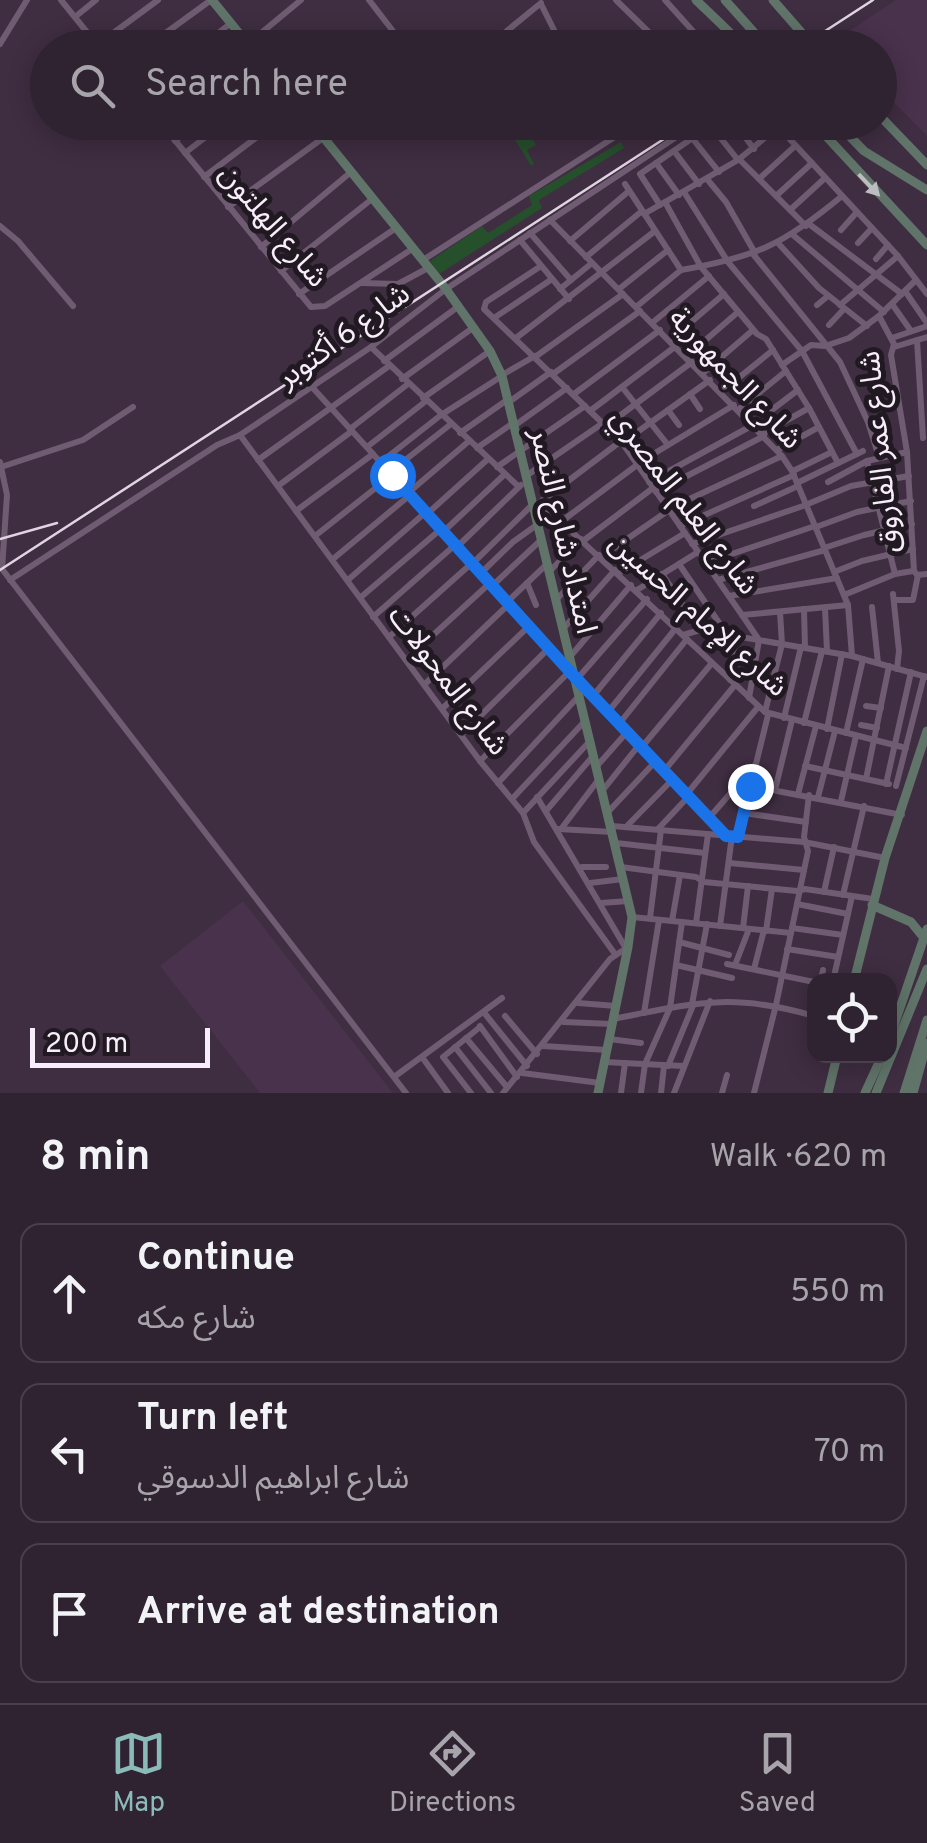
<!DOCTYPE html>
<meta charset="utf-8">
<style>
:root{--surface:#2f2231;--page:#3b2f3d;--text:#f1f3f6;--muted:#a7a4ab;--line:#4a3f4d;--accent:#8bbbb9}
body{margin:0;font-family:Overpass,"Noto Sans Arabic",sans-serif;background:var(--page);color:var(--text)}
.controls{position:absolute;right:30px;bottom:30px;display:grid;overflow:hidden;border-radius:20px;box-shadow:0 5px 25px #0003}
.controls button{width:90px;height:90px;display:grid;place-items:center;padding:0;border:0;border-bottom:2px solid var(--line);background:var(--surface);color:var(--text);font:50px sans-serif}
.scale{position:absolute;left:30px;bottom:25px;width:180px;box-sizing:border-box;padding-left:10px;border:5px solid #f8edfa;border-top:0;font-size:28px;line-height:35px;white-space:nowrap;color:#f8edfa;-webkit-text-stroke:8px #211922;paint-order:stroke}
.stop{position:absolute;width:30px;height:30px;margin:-22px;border:8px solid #1a73e8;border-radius:50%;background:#fff}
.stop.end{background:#1a73e8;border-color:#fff;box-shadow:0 2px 10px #0008}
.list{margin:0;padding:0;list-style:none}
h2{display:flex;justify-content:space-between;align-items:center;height:130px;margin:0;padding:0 40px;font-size:42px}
h2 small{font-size:32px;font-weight:400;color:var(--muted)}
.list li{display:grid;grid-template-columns:65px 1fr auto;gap:30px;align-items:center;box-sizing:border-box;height:140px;margin:0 20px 20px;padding:0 20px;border:2px solid var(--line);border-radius:20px}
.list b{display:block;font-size:38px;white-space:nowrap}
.list p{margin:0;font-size:32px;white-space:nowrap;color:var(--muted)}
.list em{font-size:32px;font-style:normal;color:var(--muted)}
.icon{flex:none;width:55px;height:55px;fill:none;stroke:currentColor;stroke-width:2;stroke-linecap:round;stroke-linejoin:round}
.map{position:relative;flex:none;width:927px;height:1093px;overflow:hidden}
.search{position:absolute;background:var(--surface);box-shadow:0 5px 25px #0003;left:30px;right:30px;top:30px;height:110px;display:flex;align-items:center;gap:25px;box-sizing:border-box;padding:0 35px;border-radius:55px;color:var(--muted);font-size:38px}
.sheet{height:610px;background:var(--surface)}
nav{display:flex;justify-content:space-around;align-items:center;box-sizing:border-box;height:140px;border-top:2px solid var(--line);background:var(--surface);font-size:28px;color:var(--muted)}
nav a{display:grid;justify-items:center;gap:5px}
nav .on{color:var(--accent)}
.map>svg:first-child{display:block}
.built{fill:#49324c}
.green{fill:#264f2c}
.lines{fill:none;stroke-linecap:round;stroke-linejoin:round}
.street{stroke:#6f5c72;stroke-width:6}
.secondary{stroke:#607469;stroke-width:9}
.rail{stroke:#e0d4e2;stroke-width:2.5}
.oneway{fill:#bbbdc0}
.route{stroke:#1a73e8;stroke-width:12}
.labels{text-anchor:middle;stroke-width:10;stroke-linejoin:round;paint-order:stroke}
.street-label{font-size:30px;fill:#f8edfa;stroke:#211922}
</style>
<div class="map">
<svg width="927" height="1093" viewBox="0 0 927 1093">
<rect width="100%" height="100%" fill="#3f2d41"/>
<!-- built -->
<g class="built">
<path d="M896,0H927V136L880,88V48L836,47L831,43Z"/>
<path d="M243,901L393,1093H260L160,966Z"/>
</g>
<!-- green -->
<g class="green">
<path d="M505,123H523L536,145L527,150L534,164L531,166Z"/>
<path d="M621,142L624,148L539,200L542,208L439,274L430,261L482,226L488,233L532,205L529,196Z"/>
</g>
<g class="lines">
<!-- street -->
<g class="street">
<path d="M61,0L99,47"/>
<path d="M369,0L406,48"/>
<path d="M616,0L665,48"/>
<path d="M665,0L708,48"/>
<path d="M541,4L563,48"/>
<path d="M75,17L96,0"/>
<path d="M0,44L27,0"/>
<path d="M97,45L158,0"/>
<path d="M145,48L211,0"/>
<path d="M199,48L231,23"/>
<path d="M243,48L301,0"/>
<path d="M486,48L541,3"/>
<path d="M160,122L311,307L325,306L412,249"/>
<path d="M615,122L624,131"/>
<path d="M734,122L754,149"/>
<path d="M774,122L898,256L927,294"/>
<path d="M711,126L738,160"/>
<path d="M741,133L754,122"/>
<path d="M692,138L719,172"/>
<path d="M175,141L199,122"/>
<path d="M674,151L699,184"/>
<path d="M185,153L225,122"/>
<path d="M740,160L806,226"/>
<path d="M656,163L679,195"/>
<path d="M204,177L277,122"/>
<path d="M707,179L726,202L755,253"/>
<path d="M759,179L795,146"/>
<path d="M625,184L681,270"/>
<path d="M684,192L728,262L802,351L857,454"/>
<path d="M776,196L812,163"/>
<path d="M665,202L701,267L757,334L766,339L809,408L838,463"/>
<path d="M660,205L640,174L716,122"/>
<path d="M228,207L323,138"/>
<path d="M790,210L825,178"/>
<path d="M644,214L738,160L778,127"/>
<path d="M550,220L782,456L792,471L848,605L852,656"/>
<path d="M809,224L902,294"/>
<path d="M0,226L18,241L73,306"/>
<path d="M841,230L857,212"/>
<path d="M530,233L571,280"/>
<path d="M793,235L884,312"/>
<path d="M520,240L569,299"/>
<path d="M570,241L629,191"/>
<path d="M778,243L819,288L867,326"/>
<path d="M858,243L872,228"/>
<path d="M261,247L351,172"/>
<path d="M753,254L840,362L868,422L879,457"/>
<path d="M586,257L642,211"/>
<path d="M876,259L888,245"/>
<path d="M423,260L638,122"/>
<path d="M541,266L486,302L484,309L621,441L742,615L759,640L749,698"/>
<path d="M681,270C756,257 783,245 842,196"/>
<path d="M281,271L372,199"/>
<path d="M361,283L398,284L428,268"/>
<path d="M560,289L592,263"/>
<path d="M619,289L668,250"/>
<path d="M905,291L927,323"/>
<path d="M299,294L396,228"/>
<path d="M892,304L911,331"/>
<path d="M817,305L828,296"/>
<path d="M840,305L898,256"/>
<path d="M636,307L681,270"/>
<path d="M879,316L894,344L891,355L907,452L914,571L917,575L927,574"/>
<path d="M494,318L552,279"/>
<path d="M652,323L709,276"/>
<path d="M829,325L844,309"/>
<path d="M516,338L655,231"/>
<path d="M892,338L927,326"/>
<path d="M670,340L724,294"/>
<path d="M917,340L923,438"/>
<path d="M371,347L519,487"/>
<path d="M894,347L927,337"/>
<path d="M535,357L623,294"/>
<path d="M686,357L738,312"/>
<path d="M384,361L459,306"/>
<path d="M782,365L811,345L825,346L849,338L879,316L916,280"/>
<path d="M703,373L753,330"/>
<path d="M553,374L640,311"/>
<path d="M502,375L535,356"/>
<path d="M402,379L474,327"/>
<path d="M312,387L573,674L725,836"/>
<path d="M622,387L668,445"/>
<path d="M721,392L773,350"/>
<path d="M574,394L660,330"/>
<path d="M690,394L700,409"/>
<path d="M423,398L490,351"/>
<path d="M509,402L551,372"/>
<path d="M668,410L679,425"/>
<path d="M738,410L786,371"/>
<path d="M590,411L676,346"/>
<path d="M752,425L798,390"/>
<path d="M514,426L567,388"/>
<path d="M606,426L692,362"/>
<path d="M350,429L408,384"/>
<path d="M460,433L507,400"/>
<path d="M762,434L809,408"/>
<path d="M240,435L480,761L523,813L534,842L615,954"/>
<path d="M622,443L710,380"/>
<path d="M367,447L426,401"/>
<path d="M477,448L513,423"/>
<path d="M777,450L819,427"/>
<path d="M258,460L389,366"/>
<path d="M867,461L895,574"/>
<path d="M0,462L7,495L2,569L406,1093"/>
<path d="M381,462L441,415L502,376"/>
<path d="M637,464L734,405"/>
<path d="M1,467L83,440L133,407"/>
<path d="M497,467L585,406"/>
<path d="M793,471L832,452"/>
<path d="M390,472L451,424"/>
<path d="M526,476L603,423"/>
<path d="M649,482L753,425"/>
<path d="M828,482L867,461L907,452"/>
<path d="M797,483L863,451"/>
<path d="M278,486L352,431"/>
<path d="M656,492L764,436"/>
<path d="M408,493L469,441"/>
<path d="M539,503L621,441"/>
<path d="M754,506L798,486"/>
<path d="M668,509L782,456"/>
<path d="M296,511L373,454"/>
<path d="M427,514L488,459"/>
<path d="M562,521L637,465"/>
<path d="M680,526L794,475"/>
<path d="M816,527L857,512L911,501"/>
<path d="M443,532L505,474"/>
<path d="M315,536L392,475"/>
<path d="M583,541L653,488"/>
<path d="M692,544L803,506L851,486L909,476"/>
<path d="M457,547L521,485"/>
<path d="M824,548L864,535L912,524"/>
<path d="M601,557L669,510"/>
<path d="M333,559L410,495"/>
<path d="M705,563L815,526"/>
<path d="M472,564L533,504L543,505L765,712L906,748"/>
<path d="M679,564L726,633"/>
<path d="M550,571L581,539"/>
<path d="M834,572L862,561L913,549"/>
<path d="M481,573L513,542L538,524"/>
<path d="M619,573L685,533"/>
<path d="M662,574L700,630"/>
<path d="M349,579L426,512"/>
<path d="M10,580L217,445L240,435L371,347L446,289L699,122"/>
<path d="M718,580L825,550"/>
<path d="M527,583L536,605"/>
<path d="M492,586L541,540"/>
<path d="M637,590L698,552"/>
<path d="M893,594L899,651L897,669"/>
<path d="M844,595L895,574L913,571"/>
<path d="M729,596L837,578"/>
<path d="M361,597L441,529"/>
<path d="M894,600H913L918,575"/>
<path d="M555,601L599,555"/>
<path d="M507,602L547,564"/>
<path d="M872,607L878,663"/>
<path d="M825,608L827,651"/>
<path d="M804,609L805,648"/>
<path d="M742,615L848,605"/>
<path d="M373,617L455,545"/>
<path d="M563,629L615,570"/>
<path d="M683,635L700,630L852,656L927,677"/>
<path d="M389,637L472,563"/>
<path d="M569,658L631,585"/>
<path d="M407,659L490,583"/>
<path d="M577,679L647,599"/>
<path d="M730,680L736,636"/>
<path d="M425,684L509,604"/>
<path d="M593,696L661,613"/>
<path d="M866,706L881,708"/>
<path d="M443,708L529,626"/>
<path d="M608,712L676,628"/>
<path d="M765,712L782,644L780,612"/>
<path d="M784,718L801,647"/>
<path d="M804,723L822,651"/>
<path d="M619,724L687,639"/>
<path d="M861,725L877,728"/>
<path d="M827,729L842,654"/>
<path d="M846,733L863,659"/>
<path d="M462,734L549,648"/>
<path d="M641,748L712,663"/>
<path d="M480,761L570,671"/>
<path d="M597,766L627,732"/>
<path d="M805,766L889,784"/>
<path d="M664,771L735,685"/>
<path d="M866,779L889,666"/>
<path d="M498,783L578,697"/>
<path d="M886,784L911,672"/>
<path d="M751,786L902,815"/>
<path d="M896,786L924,676"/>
<path d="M603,790L639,745"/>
<path d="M775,790L792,720"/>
<path d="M798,794L816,726"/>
<path d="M686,795L758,707"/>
<path d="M537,797L625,947"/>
<path d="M818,797L835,731"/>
<path d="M512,799L585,721"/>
<path d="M841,801L856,736"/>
<path d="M546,811L593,756"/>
<path d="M608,812L655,762"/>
<path d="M523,813L590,741"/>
<path d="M744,813L806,822"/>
<path d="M708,819L756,764"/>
<path d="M612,826L804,842L885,858"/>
<path d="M626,827L672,780"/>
<path d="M558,829L613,832"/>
<path d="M561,829L599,779"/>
<path d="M658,829L688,797"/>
<path d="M738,837L768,715"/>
<path d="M616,843L705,853"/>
<path d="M729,863L804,870"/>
<path d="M582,867H606"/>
<path d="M621,867L696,877L704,882L797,891L805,889L873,899"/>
<path d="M590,883L623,879"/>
<path d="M824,892L834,847"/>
<path d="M843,895L864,806"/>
<path d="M601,903L628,901"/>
<path d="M797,904L848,914"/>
<path d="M632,917L791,933"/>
<path d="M650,918L661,830"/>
<path d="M672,921L680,875"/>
<path d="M696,923L708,834"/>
<path d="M720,926L732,836"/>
<path d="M743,928L748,886"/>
<path d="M792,928L843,935"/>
<path d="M766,931L772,889"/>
<path d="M679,942L729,955"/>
<path d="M787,949L838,957"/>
<path d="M727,964L814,982"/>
<path d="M676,965L732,978"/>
<path d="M735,965L749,929"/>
<path d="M754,969L764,930"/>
<path d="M821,981L823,970"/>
<path d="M833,981L852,896"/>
<path d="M578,1003L616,1006"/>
<path d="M692,1004L707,924"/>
<path d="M644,1013L659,920"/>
<path d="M486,1015L527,1066"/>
<path d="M505,1016L537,1054"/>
<path d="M613,1019C695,1003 731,992 814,1016"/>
<path d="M564,1022L612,1024"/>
<path d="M480,1026L517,1077"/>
<path d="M466,1038L507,1087"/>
<path d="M609,1039L641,1043"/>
<path d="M543,1046L607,1050"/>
<path d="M455,1047L491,1093"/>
<path d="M422,1057L448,1093"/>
<path d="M604,1062L683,1066"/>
<path d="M668,1066L694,1003"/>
<path d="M522,1073L600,1083"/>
<path d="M394,1077L502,998"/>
<path d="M471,1093L443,1057L480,1027"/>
<path d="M503,1093L610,959L628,947"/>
<path d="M621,1093L625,1063"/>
<path d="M641,1093L645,1064L670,1008L682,922"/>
<path d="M661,1093L664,1066"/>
<path d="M674,1093L710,1001"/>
<path d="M722,1093L727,1075"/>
<path d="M754,1093L776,1005L808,851L804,837L809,795"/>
</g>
<!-- secondary -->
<g class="secondary">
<path d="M212,0L251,48"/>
<path d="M696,0L746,48"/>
<path d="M725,0L768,48"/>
<path d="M773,0L815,48"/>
<path d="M880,116L927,165"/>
<path d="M311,122L446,289L490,351L502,376L632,917L628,947L598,1093"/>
<path d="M813,122L927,245"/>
<path d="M836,122L864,151L927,190"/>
<path d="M872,905L911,922L924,938"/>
<path d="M854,981L885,858L927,731"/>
<path d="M890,1037L927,929"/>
<path d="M828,1093L837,1056"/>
<path d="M865,1093L882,1056"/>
<path d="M876,1093L927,969"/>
<path d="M904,1093L927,1020"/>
<path d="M913,1093L927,1043"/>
</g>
<!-- rail -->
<g class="rail">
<path d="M799,48L873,0"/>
<path d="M0,539L57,523"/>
<path d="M0,570L690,122"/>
</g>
</g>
<!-- one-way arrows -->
<defs><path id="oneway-solid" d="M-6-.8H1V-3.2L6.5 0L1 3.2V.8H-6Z" transform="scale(2.5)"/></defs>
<use class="oneway" href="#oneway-solid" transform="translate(869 185) rotate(46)"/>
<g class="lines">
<!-- route -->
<path class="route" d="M392,475L572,674L726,836L738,837L750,786"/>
</g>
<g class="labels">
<!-- street labels -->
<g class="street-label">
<text transform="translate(274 225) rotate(50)" y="10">شارع الهلتون</text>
<text transform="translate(343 335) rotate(-36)" y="10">شارع 6 أكتوبر</text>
<text transform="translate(736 378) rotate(47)" y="10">شارع الجمهورية</text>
<text transform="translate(879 452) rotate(-96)" y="10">شارع عمر الفاروق</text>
<text transform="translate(685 501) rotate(53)" y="10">شارع العلم المصري</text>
<text transform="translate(564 531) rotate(77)" y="10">امتداد شارع النصر</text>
<text transform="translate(699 614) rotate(42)" y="10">شارع الإمام الحسين</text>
<text transform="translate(449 680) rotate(53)" y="10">شارع المحولات</text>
</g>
</g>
</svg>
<div class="controls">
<button><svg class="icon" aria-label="locate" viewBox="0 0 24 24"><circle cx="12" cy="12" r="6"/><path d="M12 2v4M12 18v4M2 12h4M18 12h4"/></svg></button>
</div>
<div class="scale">200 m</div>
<div class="stop" style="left:392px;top:475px"></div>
<div class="stop end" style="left:750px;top:786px"></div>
<div class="search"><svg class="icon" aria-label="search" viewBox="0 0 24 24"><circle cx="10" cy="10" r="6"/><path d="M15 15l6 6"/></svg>Search here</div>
</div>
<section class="sheet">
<h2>8 min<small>Walk · 620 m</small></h2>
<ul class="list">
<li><svg class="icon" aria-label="ahead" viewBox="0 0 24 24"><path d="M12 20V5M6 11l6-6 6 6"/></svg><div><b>Continue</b><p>شارع مكه</p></div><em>550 m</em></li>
<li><svg class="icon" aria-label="left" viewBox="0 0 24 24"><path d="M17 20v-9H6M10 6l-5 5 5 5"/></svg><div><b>Turn left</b><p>شارع ابراهيم الدسوقي</p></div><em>70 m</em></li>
<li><svg class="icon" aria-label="arrive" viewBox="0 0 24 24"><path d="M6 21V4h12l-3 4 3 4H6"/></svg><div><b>Arrive at destination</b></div></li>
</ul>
</section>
<nav>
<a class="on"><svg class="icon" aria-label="map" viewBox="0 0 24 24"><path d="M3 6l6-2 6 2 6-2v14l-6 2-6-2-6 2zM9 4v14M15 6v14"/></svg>Map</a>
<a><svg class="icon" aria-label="directions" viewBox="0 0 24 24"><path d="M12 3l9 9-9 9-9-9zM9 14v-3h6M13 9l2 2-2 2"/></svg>Directions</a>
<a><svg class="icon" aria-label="saved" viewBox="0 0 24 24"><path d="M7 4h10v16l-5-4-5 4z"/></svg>Saved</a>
</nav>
